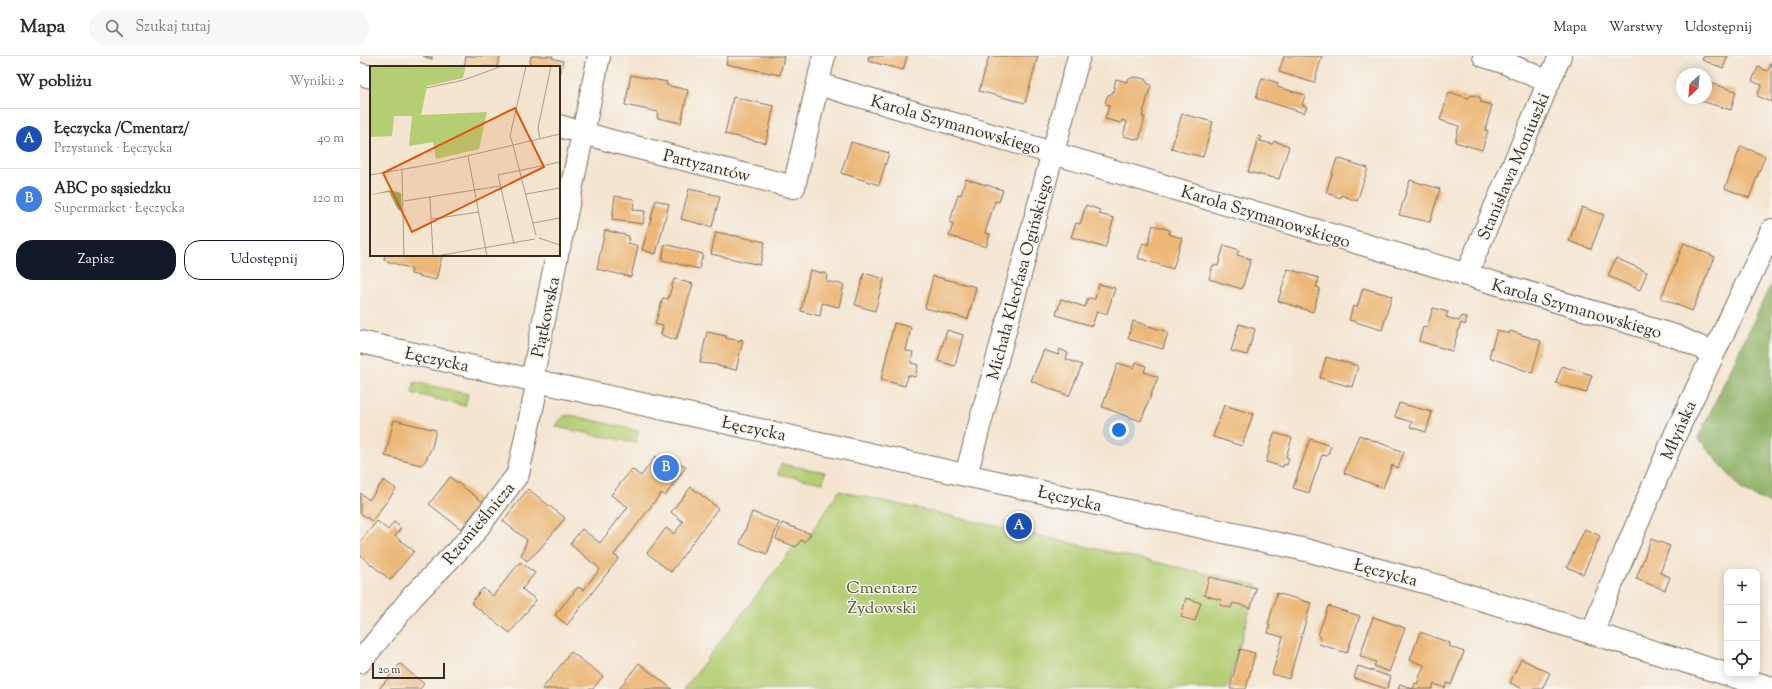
<!DOCTYPE html>
<html lang="pl">
<meta charset="utf-8">
<style>
:root{--surface:#fff;--page:#f7f7f7;--text:#2b2b33;--muted:#7c7c81;--line:#e1e1e2;--accent:#111827}
body{margin:0;font-family:"Sorts Mill Goudy",serif;background:var(--page);color:var(--text)}
.controls{position:absolute;right:12px;bottom:12px;display:grid;overflow:hidden;border-radius:8px;box-shadow:0 2px 10px #0003}
.controls button{width:36px;height:36px;display:grid;place-items:center;padding:0;border:0;border-bottom:1px solid var(--line);background:var(--surface);color:var(--text);font:20px sans-serif}
.compass{position:absolute;left:1316px;top:12px;width:36px;height:36px;border-radius:50%;background:var(--surface);box-shadow:0 2px 10px #0003;rotate:206deg}
.scale{position:absolute;left:12px;bottom:10px;width:73px;box-sizing:border-box;padding-left:4px;border:2px solid #3b2a1e;border-top:0;font-size:11px;line-height:14px;white-space:nowrap;color:#3b2a1e;-webkit-text-stroke:3px #f6f6f2;paint-order:stroke}
.you{position:absolute;left:759px;top:374px;width:14px;height:14px;margin:-10px;border:3px solid #fff;border-radius:50%;background:#1a73e8;box-shadow:0 0 0 6px #1a73e833}
.badge{display:grid;place-items:center;width:26px;height:26px;border-radius:50%;background:var(--accent);color:#fff;font-size:13px;font-weight:700}
.pin{position:absolute;translate:-50% -50%;border:2px solid #fff;box-shadow:0 1px 4px #0006}
.list{margin:0;padding:0;list-style:none}
h2{display:flex;justify-content:space-between;align-items:center;height:52px;margin:0;padding:0 16px;font-size:17px}
h2 small{font-size:13px;font-weight:400;color:var(--muted)}
.list li{display:grid;grid-template-columns:26px 1fr auto;gap:12px;align-items:center;box-sizing:border-box;height:60px;padding:0 16px;border-top:1px solid var(--line)}
.list b{display:block;font-size:15px;white-space:nowrap}
.list p{margin:0;font-size:13px;white-space:nowrap;color:var(--muted)}
.list em{font-size:13px;font-style:normal;color:var(--muted)}
.actions{display:flex;gap:8px;padding:12px 16px}
.actions a{flex:1;padding:9px 0;border:1px solid var(--accent);border-radius:16px;text-align:center;font-size:14px;color:var(--accent)}
.actions .main{background:var(--accent);color:#fff}
.icon{flex:none;width:22px;height:22px;fill:none;stroke:currentColor;stroke-width:2;stroke-linecap:round;stroke-linejoin:round}
.map{position:relative;flex:none;width:1412px;height:633px;overflow:hidden}
header{display:flex;align-items:center;gap:24px;box-sizing:border-box;height:56px;padding:0 20px;background:var(--surface);border-bottom:1px solid var(--line)}
header strong{font-size:19px}
nav{display:flex;gap:22px;margin-inline-start:auto;font-size:14px}
.search{width:280px;height:36px;background:var(--page);display:flex;align-items:center;gap:10px;box-sizing:border-box;padding:0 14px;border-radius:22px;color:var(--muted);font-size:15px}
main{display:flex}
aside{flex:1;background:var(--surface)}
.map>svg:first-child{display:block}
.green{fill:#b5ce74;stroke:#787c49}
.forest{fill:#90b166;stroke:#666e42}
.building{fill:#ecb878}
.lines{fill:none;stroke-linecap:round;stroke-linejoin:round}
.minor-casing{stroke:#7c6b5d;stroke-width:24}
.major-casing{stroke:#7c6b5d;stroke-width:24}
.minor{stroke:#fff;stroke-width:22}
.major{stroke:#fff;stroke-width:22}
.labels{text-anchor:middle;stroke-width:3;stroke-linejoin:round;paint-order:stroke}
.street-label{font-size:17px;fill:#3b2a1e;stroke:#f6f6f2}
.park-label{font-size:17px;fill:#5a5334;stroke:#f6f6f2}
.inset-road{fill:none;stroke:#aa9a89;stroke-width:1}
.view{fill:#df570d;fill-opacity:0.15;stroke:#df570d;stroke-width:2}
.inset-edge{fill:none;stroke:#3b2a1e;stroke-width:2}
</style>
<header>
<strong>Mapa</strong>
<div class="search"><svg class="icon" aria-label="search" viewBox="0 0 24 24"><circle cx="10" cy="10" r="6"/><path d="M15 15l6 6"/></svg>Szukaj tutaj</div>
<nav><a>Mapa</a><a>Warstwy</a><a>Udostępnij</a></nav>
</header>
<main>
<aside>
<h2>W pobliżu<small>Wyniki: 2</small></h2>
<ul class="list">
<li><span class="badge" style="background:#1a4fb4">A</span><div><b>Łęczycka /Cmentarz/</b><p>Przystanek · Łęczycka</p></div><em>40 m</em></li>
<li><span class="badge" style="background:#3f7fe0">B</span><div><b>ABC po sąsiedzku</b><p>Supermarket · Łęczycka</p></div><em>120 m</em></li>
</ul>
<div class="actions"><a class="main">Zapisz</a><a>Udostępnij</a></div>
</aside>
<div class="map">
<svg width="1412" height="633" viewBox="0 0 1412 633">
<rect width="100%" height="100%" fill="#f6f6f2"/>
<filter id="ink" filterUnits="userSpaceOnUse"><feTurbulence type="fractalNoise" baseFrequency=".025" numOctaves="2"/><feDisplacementMap in="SourceGraphic" scale="8" xChannelSelector="R" yChannelSelector="G"/><feConvolveMatrix kernelMatrix="1 2 1 2 8 2 1 2 1" color-interpolation-filters="sRGB"/></filter>
<filter id="wash" filterUnits="userSpaceOnUse"><feTurbulence type="fractalNoise" baseFrequency=".012" numOctaves="4" result="noise"/><feDisplacementMap in="SourceGraphic" scale="16" xChannelSelector="R" yChannelSelector="G"/><feGaussianBlur stdDeviation="0.9" result="paint"/><feColorMatrix in="noise" values="0 0 0 0 0 0 0 0 0 0 0 0 0 0 0 0 0 1.4 0 .05"/><feComposite in="paint" operator="in"/></filter>
<g filter="url(#wash)">
<rect width="100%" height="100%" fill="#f4e5d1"/>
<!-- green -->
<g class="green">
<path d="M55,326L108,338L105,350L52,337Z"/>
<path d="M210,359L278,375L276,387L196,371L199,365L204,360Z"/>
<path d="M421,408L465,416L463,427L418,418Z"/>
<path d="M479,435L897,529L867,633H324L440,483L445,486Z"/>
</g>
<!-- forest -->
<path class="forest" d="M1411,228L1412,229V449L1382,434L1338,382Z"/>
<g id="blocks">
<!-- building -->
<g class="building">
<path d="M63,0H72V3Z"/>
<path d="M106,0H140L137,11H104Z"/>
<path d="M171,0H193L192,2L203,5L200,19L199,11H169Z"/>
<path d="M368,0H424L420,19L366,8Z"/>
<path d="M509,0H547L543,14L508,5Z"/>
<path d="M629,0H678L665,47L619,35Z"/>
<path d="M924,0H962L954,27L919,16Z"/>
<path d="M1344,0H1368L1363,12L1342,4Z"/>
<path d="M1412,5V46L1397,40L1402,29L1392,25L1398,11L1408,15Z"/>
<path d="M271,19L307,26L306,29L328,34L321,67L297,62L298,56L265,49Z"/>
<path d="M776,21L785,23L788,28L791,29L782,61H785L779,84L763,80L767,66L762,64L761,67L745,63L749,50L745,46L748,39L753,37L756,23L767,26V23Z"/>
<path d="M902,22L918,27L917,31L945,39L942,49L947,51L944,57L896,42Z"/>
<path d="M1346,26L1376,35L1371,54L1331,42H1346Z"/>
<path d="M1089,36L1108,42L1112,39L1119,41L1121,44L1120,46L1132,49L1125,74L1128,75L1122,94L1095,86L1099,70L1080,64Z"/>
<path d="M373,41L414,50L406,87L365,78Z"/>
<path d="M822,58L853,66L843,101L811,93Z"/>
<path d="M899,80L902,81L900,85L912,88L914,85L929,90L919,123L888,116Z"/>
<path d="M491,86L529,97L519,129L481,117Z"/>
<path d="M1381,90L1405,100L1389,142L1365,132Z"/>
<path d="M977,102L1008,112L997,145L981,139V142L966,137Z"/>
<path d="M606,123L643,134L639,146L635,145L625,177L630,178L626,191L589,180L593,168L590,166L598,138L601,139Z"/>
<path d="M1050,124L1080,133L1070,166L1039,159Z"/>
<path d="M329,133L360,140L352,171L321,163Z"/>
<path d="M255,140L274,143L273,154L285,155L283,168L252,164Z"/>
<path d="M296,144L309,148L296,198L282,194Z"/>
<path d="M726,149L740,154L739,158L754,162L745,192L711,181L716,167L720,168Z"/>
<path d="M1222,151L1244,159L1231,193L1209,185Z"/>
<path d="M793,169L810,174L809,178L822,182L813,213L778,202L783,187L788,189Z"/>
<path d="M245,174L269,180L268,187L278,190L271,221L237,213Z"/>
<path d="M356,176L405,186L400,209L351,198Z"/>
<path d="M1324,187L1355,201L1332,255L1301,242Z"/>
<path d="M305,188L343,198L339,213L302,204Z"/>
<path d="M864,189L879,194L877,199L891,203L882,233L849,223L853,209L858,210Z"/>
<path d="M25,199H82L76,224L51,218L52,213L24,204Z"/>
<path d="M1256,202L1287,216L1280,234L1248,220Z"/>
<path d="M928,213L959,222L956,231L960,232L953,256L918,245Z"/>
<path d="M450,214L467,218L466,225L484,229L479,251L462,247L460,260L441,255Z"/>
<path d="M504,217L524,223L515,255L495,249Z"/>
<path d="M573,220L616,231L608,263L565,252Z"/>
<path d="M314,223L333,228L316,284L301,279L303,270L295,268L303,242L308,243Z"/>
<path d="M739,228L755,232L747,258L737,255L732,270L696,259L701,243L725,251L728,242L735,243Z"/>
<path d="M1003,232L1032,240L1022,274L989,264L993,250L997,251Z"/>
<path d="M1073,252L1088,256L1086,261L1099,265L1101,260L1107,262L1105,269L1101,267L1092,295L1059,285L1063,271L1067,272Z"/>
<path d="M773,265L808,276L803,293L768,283Z"/>
<path d="M534,267L551,271L546,295L553,296L551,307L558,309L555,321L548,319L545,330L521,324Z"/>
<path d="M879,268L895,273L887,299L871,295Z"/>
<path d="M587,274L603,279L595,310L578,305Z"/>
<path d="M1137,274L1149,278L1150,275L1181,285L1172,317L1129,301Z"/>
<path d="M347,276L366,280V282L380,285V283L383,284L376,314L358,310V309L340,307Z"/>
<path d="M700,293L708,297L706,303L722,309L709,340L671,325L684,294L698,299Z"/>
<path d="M966,301L998,310L992,331L960,322Z"/>
<path d="M776,306L786,310L784,316L798,321L781,365L742,351L758,307L774,312Z"/>
<path d="M1202,310L1232,319L1226,337L1196,327Z"/>
<path d="M1039,347L1072,356L1066,376L1050,371L1052,366L1035,361Z"/>
<path d="M864,349L893,358L882,390L853,381Z"/>
<path d="M34,364L76,374L72,391L66,404L61,409L25,400Z"/>
<path d="M914,377L932,382L926,401L929,402L927,409L924,408L923,411L906,406Z"/>
<path d="M999,379L1044,396L1038,412L1032,409L1023,432L984,417Z"/>
<path d="M950,383L971,390L967,400L962,399L949,437L933,432Z"/>
<path d="M296,400L303,406L306,403L314,409L317,405L326,411L305,440L301,437L254,499L259,502L207,569L195,559L218,531L223,534L240,513L210,488L222,473L240,487L268,451L251,439L272,413L281,420Z"/>
<path d="M90,421L123,446L101,473L69,448Z"/>
<path d="M24,424L36,433L12,465L0,457V437L9,444Z"/>
<path d="M331,431L358,452L311,516L287,497L306,472L314,478L323,466L311,456Z"/>
<path d="M168,433L205,462L179,494L167,505L161,500L167,484L143,465Z"/>
<path d="M392,456L419,466L407,498L380,488Z"/>
<path d="M17,465L28,474L34,466L41,472L35,480L54,495L30,524L0,499V486Z"/>
<path d="M422,467L451,478L445,486L441,484L436,491L416,483Z"/>
<path d="M1225,473L1240,480L1223,518L1207,511Z"/>
<path d="M1291,483L1310,490L1300,517L1310,521L1305,534L1276,523Z"/>
<path d="M160,506L175,517L162,533L176,544L150,577L111,547L123,532L133,540Z"/>
<path d="M849,521L896,532L891,552L873,547L871,552L860,549L861,544L844,539Z"/>
<path d="M917,537L951,547L929,623L912,618L923,581L908,577L910,569H908Z"/>
<path d="M826,542L841,547L835,565L821,561Z"/>
<path d="M968,550L1000,560L987,597L959,588L961,581L958,579Z"/>
<path d="M1013,561L1045,572L1029,616L1014,610L1016,606L1000,600Z"/>
<path d="M1060,576L1090,587L1089,590L1104,596L1091,629L1087,627L1085,632L1074,628L1072,633H1038L1040,628L1053,633L1055,627L1057,628L1064,609L1050,604Z"/>
<path d="M880,593L895,597L886,633H870Z"/>
<path d="M211,596L243,620L233,633H182Z"/>
<path d="M1161,603L1190,617L1182,633H1163L1150,627Z"/>
<path d="M279,607L312,633H259Z"/>
<path d="M40,608L64,628L60,633H19Z"/>
<path d="M998,610L1031,621L1027,633L994,622Z"/>
</g>
</g>
</g>
<g filter="url(#ink)">
<use href="#blocks" fill-opacity="0" stroke="#7c6b5d" stroke-width="1"/>
<g class="lines">
<!-- minor casing -->
<g class="minor-casing">
<g id="minor">
<path d="M1124,0L1143,6L1189,26"/>
<path d="M0,18L11,21"/>
<path d="M458,28L1315,280L1353,297"/>
<path d="M199,70L255,86L434,131L464,0"/>
<path d="M199,192L239,0"/>
<path d="M1106,219L1200,0"/>
<path d="M172,324L197,199"/>
<path d="M606,419L719,0"/>
<path d="M1233,577L1243,548L1315,379L1412,174"/>
<path d="M0,606L53,540L110,482L158,418L178,325"/>
</g>
</g>
<!-- major casing -->
<g class="major-casing">
<path id="major" d="M0,286L946,494L1071,528L1412,632"/>
</g>
<!-- minor -->
<use href="#minor" class="minor"/>
<!-- major -->
<use href="#major" class="major"/>
</g>
</g>
<g class="labels">
<!-- street labels -->
<g class="street-label">
<text transform="translate(596 68) rotate(16)" y="6">Karola Szymanowskiego</text>
<text transform="translate(347 109) rotate(14)" y="6">Partyzantów</text>
<text transform="translate(1153 110) rotate(-67)" y="6">Stanisława Moniuszki</text>
<text transform="translate(906 160) rotate(17)" y="6">Karola Szymanowskiego</text>
<text transform="translate(659 221) rotate(-75)" y="6">Michała Kleofasa Ogińskiego</text>
<text transform="translate(1217 252) rotate(16)" y="6">Karola Szymanowskiego</text>
<text transform="translate(185 261) rotate(-78)" y="6">Piątkowska</text>
<text transform="translate(77 303) rotate(12)" y="6">Łęczycka</text>
<text transform="translate(394 372) rotate(12)" y="6">Łęczycka</text>
<text transform="translate(1318 374) rotate(-66)" y="6">Młyńska</text>
<text transform="translate(710 442) rotate(13)" y="6">Łęczycka</text>
<text transform="translate(118 467) rotate(-50)" y="6">Rzemieślnicza</text>
<text transform="translate(1026 516) rotate(15)" y="6">Łęczycka</text>
</g>
<!-- park labels -->
<g class="park-label">
<text x="522" y="537">Cmentarz<tspan x="522" dy="20">Żydowski</tspan></text>
</g>
</g>
<!-- overview -->
<g transform="translate(10 10)">
<rect width="190" height="190" fill="#f4e5d1"/>
<path d="M0,0H96L93,12L57,20L51,49L117,46L109,83L66,93L63,76L39,80L42,50H24L22,70L0,71Z" fill="#b5ce74"/>
<path d="M20,124L31,127L32,145L28,144L19,126L0,129Z" fill="#90b166"/>
<path class="inset-road" d="M56,22L94,14L132,0M170,73L168,62L181,0M143,79L166,169M143,79L140,70L156,0M98,90L117,190M32,104L34,190M0,109L63,98L190,68M156,128L190,122M60,131L63,190M34,135L130,120M62,153L109,146M163,157L190,152M169,172L190,179M144,178L128,109L190,96M66,190L165,173"/>
<path class="view" d="M145,42L174,101L42,166L13,107Z"/>
<rect width="190" height="190" class="inset-edge"/>
</g>
</svg>
<div class="controls">
<button>+</button>
<button>−</button>
<button><svg class="icon" aria-label="locate" viewBox="0 0 24 24"><circle cx="12" cy="12" r="6"/><path d="M12 2v4M12 18v4M2 12h4M18 12h4"/></svg></button>
</div>
<svg class="compass" viewBox="-18 -18 36 36"><path d="M0-13l5 13h-10z" fill="#e53935"/><path d="M0 13l5-13h-10z" fill="#7c7c81"/></svg>
<div class="scale">20 m</div>
<div class="you"></div>
<div class="pin badge" style="left:659px;top:470px;background:#1a4fb4">A</div>
<div class="pin badge" style="left:306px;top:412px;background:#3f7fe0">B</div>
</div>
</main>
